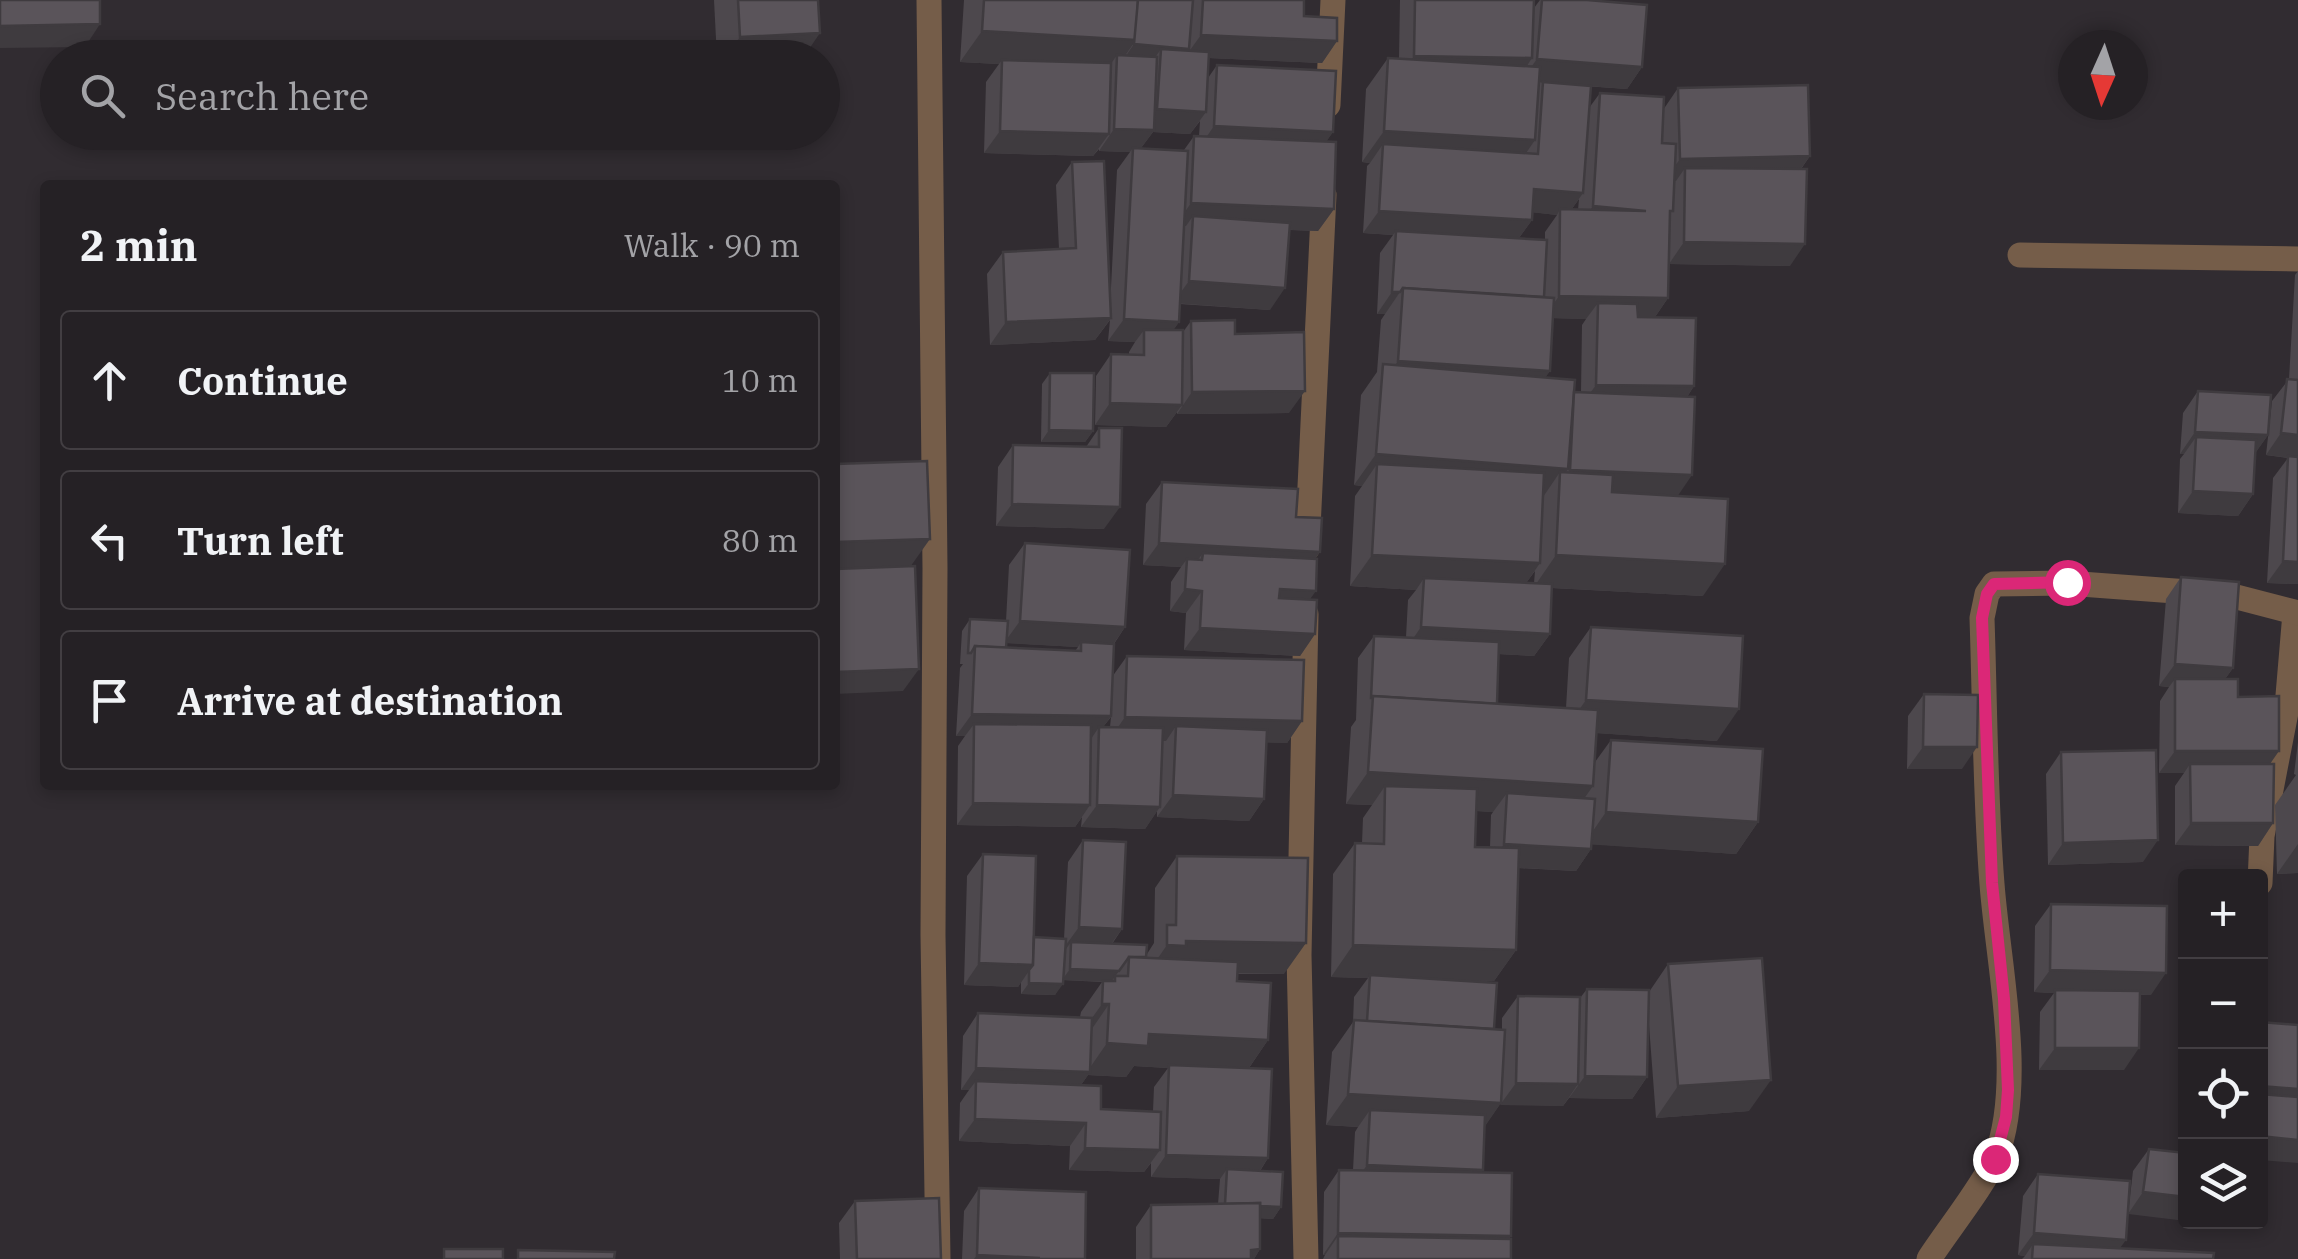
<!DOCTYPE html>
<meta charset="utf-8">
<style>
:root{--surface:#252125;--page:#312e32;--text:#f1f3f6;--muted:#a3a3a7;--line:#423e42}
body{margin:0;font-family:"IBM Plex Serif",serif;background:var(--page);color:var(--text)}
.controls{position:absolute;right:30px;bottom:30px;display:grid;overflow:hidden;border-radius:10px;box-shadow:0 5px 15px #0003}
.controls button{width:90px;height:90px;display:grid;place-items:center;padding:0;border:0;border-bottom:2px solid var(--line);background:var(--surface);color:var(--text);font:50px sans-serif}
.compass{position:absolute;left:2058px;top:30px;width:90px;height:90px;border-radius:50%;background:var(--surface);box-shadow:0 5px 15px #0003;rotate:183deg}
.stop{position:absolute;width:30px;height:30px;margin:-22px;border:8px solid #db2777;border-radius:50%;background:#fff}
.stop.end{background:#db2777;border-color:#fff;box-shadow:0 2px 10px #0008}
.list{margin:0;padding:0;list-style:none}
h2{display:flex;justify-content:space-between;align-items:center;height:130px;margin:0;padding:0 40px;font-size:42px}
h2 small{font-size:32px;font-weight:400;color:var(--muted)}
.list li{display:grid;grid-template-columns:65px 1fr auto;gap:30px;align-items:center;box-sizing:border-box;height:140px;margin:0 20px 20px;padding:0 20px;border:2px solid var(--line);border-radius:10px}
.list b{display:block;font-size:38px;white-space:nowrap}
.list em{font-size:32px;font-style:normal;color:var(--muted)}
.icon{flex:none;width:55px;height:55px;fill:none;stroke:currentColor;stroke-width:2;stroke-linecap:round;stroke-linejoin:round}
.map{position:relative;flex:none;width:2298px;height:1259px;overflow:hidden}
.search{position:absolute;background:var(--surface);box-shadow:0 5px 15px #0003;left:40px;top:40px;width:800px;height:110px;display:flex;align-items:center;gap:25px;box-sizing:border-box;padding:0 35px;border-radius:55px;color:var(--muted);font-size:38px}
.panel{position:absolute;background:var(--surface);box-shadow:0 5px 15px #0003;left:40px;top:180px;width:800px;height:610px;border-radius:10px}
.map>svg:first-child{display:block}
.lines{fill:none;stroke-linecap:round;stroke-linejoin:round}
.minor{stroke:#755d49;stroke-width:25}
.wall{fill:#4d484d;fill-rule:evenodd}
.shaded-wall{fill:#3f3b3f}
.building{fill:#5a545a;stroke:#3f3b3f;stroke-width:2.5}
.route{stroke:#db2777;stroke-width:12}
</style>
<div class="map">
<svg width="2298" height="1259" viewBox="0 0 2298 1259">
<rect width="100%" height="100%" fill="#312c31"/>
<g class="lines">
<!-- minor -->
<g class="minor">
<path d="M929,0L935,568L933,935L938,1259"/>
<path d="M1328,105L1333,0"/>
<path d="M2020,255L2298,259"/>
<path d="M1307,549L1324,195"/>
<path d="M1306,614L1299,955L1306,1259"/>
<path d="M2260,883L2262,836L2287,707L2295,613"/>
<path d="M1929,1259C1947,1231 1984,1185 1996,1157C2025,1082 1998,964 1992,884C1985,796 1985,706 1982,618L1987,594L1994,584L2067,583L2229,595L2298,613"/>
</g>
</g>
<!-- wall -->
<g class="wall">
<path d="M714,0H818L803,58H717Z"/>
<path d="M964,0H1304V16L1337,41L1322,63L1209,58L1208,78L1217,65L1333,132L1326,141L1334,209L1318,231L1290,230L1270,310L1180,304L1179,322L1173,330L1183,332L1191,321L1235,334L1289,413L1177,414V412L1166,427L1095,425L1096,376L1111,354L1129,355V352L1135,342L1108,341L1110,320L1095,340L990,345L987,274L1003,252L1059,249L1056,185L1072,162L1110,307L1117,170L1130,152L1099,151V149L1093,156L984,153L986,82L999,64L960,62ZM1200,121L1199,136H1194L1184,150L1141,148L1153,132L1190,134Z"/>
<path d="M1400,0H1534V8L1540,0H1587L1642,67L1627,89L1584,86L1589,108L1600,93L1663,110L1678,88L1810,156L1801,169L1790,266L1669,264L1668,298L1655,317L1694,386L1687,397L1678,496L1703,596L1552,588L1550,634L1534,656L1498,654L1497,704L1566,708L1569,658L1591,627L1717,741L1597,733L1595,762L1611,740L1758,822L1736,854L1592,844L1591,849L1576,871L1518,868L1516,950L1494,981L1451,980L1494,1029H1502V1018L1518,996L1580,998L1587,989L1649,992L1668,964L1749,1111L1656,1118L1649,1025L1647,1077L1632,1099L1569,1098L1563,1106L1500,1104L1484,1127L1482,1172L1511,1236L1509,1239L1511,1259H1323L1325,1255H1323L1324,1192L1339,1170H1353L1355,1132L1358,1127L1326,1125L1332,1052L1353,1022L1354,997L1368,978L1331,977L1333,874L1355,843H1362L1363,818L1372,805L1346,804L1351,727L1356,720L1358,658L1374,636L1406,637L1408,600L1416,590L1350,586L1355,496L1362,486L1354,485L1361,395L1377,372L1381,320L1385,314H1377L1380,253L1393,235L1363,233L1367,166L1370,163L1362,162L1366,89L1388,58H1399ZM1579,199L1578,210H1571ZM1532,212L1557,215L1545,232V240L1519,238L1532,220ZM1553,318L1586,319L1582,325L1581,392H1574L1545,377L1550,371ZM1535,571L1534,583H1526ZM1477,811L1493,812L1491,815L1490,847H1475Z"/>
<path d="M2298,271V584L2267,583L2273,478L2288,458L2266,455L2272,401L2289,379L2295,275Z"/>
<path d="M1050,373L1093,431L1085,442H1041L1042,384Z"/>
<path d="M2198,391L2268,435L2255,453L2253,494L2238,516L2178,513L2180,459L2184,454H2180L2183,413Z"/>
<path d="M1099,428L1104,529L996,526L998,467L1013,445L1086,447Z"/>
<path d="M1162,482L1296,517L1315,559L1309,600L1315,634L1300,656L1184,650L1186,613L1170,611L1171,582L1181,567L1143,565L1146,504Z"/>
<path d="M1025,543L1125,627L1114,644L1112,677L1127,656L1302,721L1287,743L1266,742L1264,799L1249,821L1157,817V811L1145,829L1081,827L1082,817L1075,827L957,825L958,746L965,736H956L960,668L963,664H960L962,631L970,619L1006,621L1009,565ZM1007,643L1078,647L1075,651L1006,648ZM1111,717L1110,727H1103Z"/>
<path d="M2181,577L2233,668L2225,679L2238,697L2270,764L2273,823L2258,846L2175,845V786L2184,773H2159L2160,701L2169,687L2159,686L2166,599Z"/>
<path d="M1924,694L1962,769H1907L1908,716Z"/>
<path d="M2298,742V873L2277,874L2275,805L2296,775L2294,774Z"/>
<path d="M2061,752L2143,862L2048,865L2046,774Z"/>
<path d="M1083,840L1122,929L1112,944L1147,954L1154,943L1155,888L1177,856L1284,974H1237V981L1268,1040L1249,1068L1268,1158L1260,1171L1281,1207L1273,1219L1260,1218V1249L1254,1259H1136V1227L1151,1205L1218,1204L1220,1179L1151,1177V1163L1144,1172L1069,1170L1070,1146L959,1141L960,1103L969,1090H961L963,1036L978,1013L1080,1017L1081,1012L1102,982L1063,980L1055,995L1021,994V982L1018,987L964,985L967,876L983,854L1034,937L1064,939L1068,862ZM1134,1066L1168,1068L1154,1087L1153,1111L1101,1109L1081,1085L1088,1075L1126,1077Z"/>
<path d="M2051,904L2151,995H2140L2124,1070H2039L2040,1012L2054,993L2034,992L2035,926Z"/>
<path d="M2149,1149L2186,1153L2128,1214L2133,1171Z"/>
<path d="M2038,1174L2120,1248L2213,1259H2022L2025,1256L2018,1255L2023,1196Z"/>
<path d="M979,1188L1085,1259H962L964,1211Z"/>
<path d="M855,1201L941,1259H840L839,1223Z"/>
</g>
<!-- shaded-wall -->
<g class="shaded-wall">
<path d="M100,24L85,47L0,48V26Z"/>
<path d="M982,31L1136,40L1117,67V55L1106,71L1002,60L999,64L960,62Z"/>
<path d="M820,33L803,58H725L740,37Z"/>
<path d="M1201,35L1337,41L1322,63L1185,57Z"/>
<path d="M1134,44L1189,49L1174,71L1161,49L1147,69L1119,66Z"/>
<path d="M1414,56L1532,58L1517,81L1398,78Z"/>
<path d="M1537,59L1642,67L1627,89L1521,81Z"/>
<path d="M1157,109L1206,112L1190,134L1153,132L1138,152L1133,148L1130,152L1099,151L1114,129L1143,130Z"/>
<path d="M1214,126L1333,132L1318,154L1199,148Z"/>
<path d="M1000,131L1109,134L1093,156L984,153Z"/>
<path d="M1384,131L1535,140L1513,172L1383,144L1370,163L1362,162Z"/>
<path d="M1810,156L1794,178L1685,168L1676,181H1664L1680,159Z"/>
<path d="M1534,189L1583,193L1567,216L1560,209L1557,215L1518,211Z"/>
<path d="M1191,203L1334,209L1318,231L1192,226L1193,216L1186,226L1176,225Z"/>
<path d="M1593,206L1646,211L1577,228Z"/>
<path d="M1379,211L1532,220L1516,242L1396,231L1393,235L1363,233Z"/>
<path d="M1684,242L1805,244L1790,266L1669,264Z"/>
<path d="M1189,281L1285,288L1270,310L1173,303Z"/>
<path d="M1392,292H1400L1385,314H1377Z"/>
<path d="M1559,296L1668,298L1653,320L1597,319L1598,303L1586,319L1544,318Z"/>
<path d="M1111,318L1095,340L990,345L1006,322Z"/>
<path d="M1124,319L1179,322L1164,344L1144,330L1135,342L1108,341Z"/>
<path d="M1398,361L1550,371L1528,402L1381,385Z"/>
<path d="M1596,385L1694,386L1679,409L1580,407Z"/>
<path d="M1305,391L1289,413L1177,414L1192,392Z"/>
<path d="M1110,403L1182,405L1166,427L1095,425Z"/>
<path d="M1049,430L1093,431L1085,442H1041Z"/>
<path d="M2195,432L2268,435L2252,458L2196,437L2184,454H2180Z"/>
<path d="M2281,433L2298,435V459L2266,455Z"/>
<path d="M1376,454L1568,469L1560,480V472L1541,500L1377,464L1362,486L1354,485Z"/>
<path d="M1570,470L1692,475L1677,497L1559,492L1560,484Z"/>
<path d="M2193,491L2253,494L2238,516L2178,513Z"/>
<path d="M1012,504L1120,507L1104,529L996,526Z"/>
<path d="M930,539L908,570L835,573V542Z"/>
<path d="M1159,543L1320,552L1305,574L1202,560L1203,553L1192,568L1187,559L1181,567L1143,565Z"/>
<path d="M1372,555L1540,563L1518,595L1424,578L1416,590L1350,586Z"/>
<path d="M1556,555L1725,564L1703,596L1534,587Z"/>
<path d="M2283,561L2298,562V584L2267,583Z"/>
<path d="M1185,589L1202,591L1186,613L1170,611Z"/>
<path d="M1280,589L1316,591L1300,613L1265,611Z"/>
<path d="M1020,621L1125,627L1110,649L1081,642L1078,647L1004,643Z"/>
<path d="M1421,627L1550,634L1534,656L1406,649Z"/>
<path d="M1200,628L1315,634L1300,656L1184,650Z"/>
<path d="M2175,664L2233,668L2217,690L2175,679L2169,687L2159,686Z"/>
<path d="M919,669L903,691L835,694V672Z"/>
<path d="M1586,700L1739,709L1717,741L1564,731Z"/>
<path d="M972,714L1111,716L1099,733V727L1091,739L974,724L965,736H956Z"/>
<path d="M1125,717L1302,721L1287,743L1175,741L1176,726L1166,741L1110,739Z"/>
<path d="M1923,747H1977L1962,769H1907Z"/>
<path d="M2175,751H2279L2263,774L2190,764L2184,773H2159Z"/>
<path d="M1368,772L1593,786L1571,817L1507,793L1493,812L1385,806V786L1372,805L1346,804Z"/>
<path d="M1173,795L1264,799L1249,821L1157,817Z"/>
<path d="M973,803L1090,805L1075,827L957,825Z"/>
<path d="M1097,805L1160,807L1145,829L1081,827Z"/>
<path d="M1606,812L1758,822L1736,854L1584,844Z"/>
<path d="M2191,823H2273L2258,846L2175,845Z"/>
<path d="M2158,840L2143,862L2048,865L2063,843Z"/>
<path d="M1504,844L1591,849L1576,871L1489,866Z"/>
<path d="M2298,844V873L2277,874Z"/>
<path d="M1079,927L1122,929L1106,951L1071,942L1066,949H1063Z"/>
<path d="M1186,941L1306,943L1284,974L1167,972L1145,977L1167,945Z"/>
<path d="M1353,945L1516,950L1494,981L1370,978V975L1368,978L1331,977Z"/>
<path d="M979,963L1033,965L1018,987L964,985Z"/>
<path d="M1070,969L1119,971L1111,982L1062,980Z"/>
<path d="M2050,970L2166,973L2151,995L2055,993V990L2054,993L2034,992Z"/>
<path d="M1029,983L1063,984L1055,995L1021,994Z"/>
<path d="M1102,1004H1109L1087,1036L1080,1035Z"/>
<path d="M1149,1034L1268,1040L1246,1072L1169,1065L1168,1068L1134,1066L1126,1077L1088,1075L1075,1094L976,1081L969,1090H961L976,1068L1087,1072L1107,1043Z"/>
<path d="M2055,1048H2139L2124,1070H2039Z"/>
<path d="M1585,1076L1647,1077L1632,1099L1569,1098Z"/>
<path d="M1771,1080L1749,1111L1656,1118L1678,1086Z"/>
<path d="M1516,1083L1578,1084L1563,1106L1500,1105Z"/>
<path d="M2260,1086L2298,1089V1105L2260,1110Z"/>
<path d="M1348,1094L1501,1103L1479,1135L1370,1110L1358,1127L1326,1125Z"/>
<path d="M975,1119L1086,1123L1070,1146L959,1141Z"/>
<path d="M2260,1136L2298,1140V1163L2260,1160Z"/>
<path d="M1085,1148L1160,1150L1144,1172L1069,1170Z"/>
<path d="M1166,1155L1268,1158L1253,1181L1227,1169L1220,1179L1151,1177Z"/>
<path d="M1367,1165L1483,1170L1467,1193L1352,1187Z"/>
<path d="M2143,1192L2186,1197V1221L2128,1214Z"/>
<path d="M1225,1204L1281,1207L1273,1219L1217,1216Z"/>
<path d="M1338,1233L1511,1236L1495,1258L1338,1236L1325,1255H1323Z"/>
<path d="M2034,1233L2126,1240L2112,1259L2033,1244L2025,1256L2018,1255Z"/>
<path d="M1260,1249L1254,1259H1245L1251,1250Z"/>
<path d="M977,1255L1040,1258L1039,1259H974Z"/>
</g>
<!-- building -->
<g class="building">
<path d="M0,0H100V24L0,26Z"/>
<path d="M738,0H818L820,33L740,37Z"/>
<path d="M984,0H1138L1136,40L982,31Z"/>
<path d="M1138,0H1193L1189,49L1134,44Z"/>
<path d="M1203,0H1304V16L1337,18V41L1201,35Z"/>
<path d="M1415,0H1534L1532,58L1414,56Z"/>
<path d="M1542,0H1587L1647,5L1642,67L1537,59Z"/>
<path d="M1161,49L1209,52L1206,112L1157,109Z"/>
<path d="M1117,55L1157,57L1154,130L1114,129Z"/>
<path d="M1388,58L1540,67L1535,140L1384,131Z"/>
<path d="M1002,60L1111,63L1109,134L1000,131Z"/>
<path d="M1217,65L1336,71L1333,132L1214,126Z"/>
<path d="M1543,82L1591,86L1583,193L1534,189L1532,220L1379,211L1383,144L1538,154Z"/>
<path d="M1808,85L1810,156L1680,159L1678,88Z"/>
<path d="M1600,93L1664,97L1662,143L1676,144L1673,211H1670L1668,298L1559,296L1560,209L1646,211L1593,206Z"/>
<path d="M1194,136L1336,142L1334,209L1191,203Z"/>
<path d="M1133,148L1188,151L1179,322L1124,319Z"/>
<path d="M1104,161L1111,318L1006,322L1003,252L1076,248L1072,162Z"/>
<path d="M1685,168L1807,169L1805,244L1684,242Z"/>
<path d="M1193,216L1290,223L1285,288L1189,281Z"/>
<path d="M1396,231L1547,240L1544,297L1403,288L1400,292H1392Z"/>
<path d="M1403,288L1554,298L1550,371L1398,361Z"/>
<path d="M1598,303L1637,304L1638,317L1696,318L1694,386L1596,385Z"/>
<path d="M1235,320V334L1304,332L1305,391L1192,392L1191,321Z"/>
<path d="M1144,330H1183L1182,405L1110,403L1111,354L1144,355Z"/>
<path d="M1383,364L1575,380L1568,469L1376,454Z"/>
<path d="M1050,373H1094L1093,431L1049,430Z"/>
<path d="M2287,379L2298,380V435L2281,433Z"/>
<path d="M2198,391L2271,395L2268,435L2195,432Z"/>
<path d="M1574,392L1695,397L1692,475L1570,470Z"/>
<path d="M1099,428H1122L1120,507L1012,504L1013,445L1099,447Z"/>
<path d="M2196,437L2256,440L2253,494L2193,491Z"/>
<path d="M2288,456L2298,457V562L2283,561Z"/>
<path d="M927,461L930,539L835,542V464Z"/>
<path d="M1377,464L1544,473L1540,563L1372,555Z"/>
<path d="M1560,472L1613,475L1612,492L1728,499L1725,564L1556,555Z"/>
<path d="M1162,482L1298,489L1296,517L1322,518L1320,552L1159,543Z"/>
<path d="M1025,543L1130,550L1125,627L1020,621Z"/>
<path d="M1203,553L1317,559L1316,591L1280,589L1279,598L1317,600L1315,634L1200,628L1202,591L1185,589L1187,559L1202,560Z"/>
<path d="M915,566L919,669L835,672V569Z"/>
<path d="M2181,577L2239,582L2233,668L2175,664Z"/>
<path d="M1424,578L1552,584L1550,634L1421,627Z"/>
<path d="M970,619L1008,621L1006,648L975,646L971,653H968Z"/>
<path d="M1591,627L1743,636L1739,709L1586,700Z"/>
<path d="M1374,636L1499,642L1497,704L1373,696V698H1371Z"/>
<path d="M1081,642L1114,644L1111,716L972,714L975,646L1081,651Z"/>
<path d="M1127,656L1304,660L1302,721L1125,717Z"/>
<path d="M2175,679H2238V697L2279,696V751H2175Z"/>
<path d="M1924,694L1978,695L1977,747H1923Z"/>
<path d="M1373,696L1598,710L1593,786L1368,772Z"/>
<path d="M974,724L1091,725L1090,805L973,803Z"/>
<path d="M1176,726L1267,730L1264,799L1173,795Z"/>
<path d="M1099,727L1163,728L1160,807L1097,805Z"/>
<path d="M1611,740L1763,749L1758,822L1606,812Z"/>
<path d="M2156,750L2158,840L2063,843L2061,752Z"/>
<path d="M2190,764H2274L2273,823H2191Z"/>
<path d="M1385,786L1477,789L1475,847L1519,848L1516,950L1353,945L1355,843L1384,844Z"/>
<path d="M1507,793L1595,799L1591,849L1504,844Z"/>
<path d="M1083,840L1126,842L1122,929L1079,927Z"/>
<path d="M983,854L1036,856L1033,965L979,963Z"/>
<path d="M1177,856L1308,858L1306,943L1186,941V946L1167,945V925H1176Z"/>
<path d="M2051,904L2167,906L2166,973L2050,970Z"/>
<path d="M1034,937L1066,939L1063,984L1029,983V970L1033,965Z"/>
<path d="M1071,942L1147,945L1146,957H1129L1119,971L1070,969Z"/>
<path d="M1129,957L1238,962L1237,981L1271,983L1268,1040L1149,1034L1148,1046L1107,1043L1109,1004H1102L1103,981H1115V976H1128Z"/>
<path d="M1762,958L1771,1080L1678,1086L1668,964Z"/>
<path d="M1370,975L1497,983L1494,1029L1367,1021Z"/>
<path d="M1587,989L1649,990L1647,1077L1585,1076Z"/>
<path d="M2055,990L2140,991L2139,1048H2055Z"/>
<path d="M1518,996L1580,997L1578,1084L1516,1083Z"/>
<path d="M978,1013L1092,1018L1090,1072L976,1068Z"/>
<path d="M1354,1020L1505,1030L1501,1103L1348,1094Z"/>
<path d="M2260,1022L2298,1025V1089L2260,1086Z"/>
<path d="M1169,1065L1272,1069L1268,1158L1166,1155Z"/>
<path d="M976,1081L1101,1086V1109L1161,1112L1160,1150L1085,1148L1086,1123L975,1119Z"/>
<path d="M2260,1094L2298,1097V1140L2260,1136Z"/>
<path d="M1370,1110L1485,1115L1483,1170L1367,1165Z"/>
<path d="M2149,1149L2186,1153V1197L2143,1192Z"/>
<path d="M1227,1169L1283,1172L1281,1207L1260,1206V1203L1225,1204Z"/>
<path d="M1339,1170L1512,1173L1511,1236L1338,1233Z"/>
<path d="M2038,1174L2130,1181L2126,1240L2034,1233Z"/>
<path d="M979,1188L1086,1192L1085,1259H990L1040,1258L977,1255Z"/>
<path d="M939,1198L941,1259H857L855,1201Z"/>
<path d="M1260,1203V1249L1251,1250V1259H1151V1205Z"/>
<path d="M1338,1236L1511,1239V1259H1338Z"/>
<path d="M2033,1244L2214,1253L2213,1259H2032Z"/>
<rect x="444" y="1249" width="59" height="10"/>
<path d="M518,1250L615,1252L614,1259H518Z"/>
</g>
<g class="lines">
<!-- route -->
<path class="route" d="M1995,1159L2006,1117L2008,1090L2004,999L1992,883L1982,618L1987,594L1994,584L2067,582"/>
</g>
</svg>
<div class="controls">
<button>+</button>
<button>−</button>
<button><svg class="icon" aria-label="locate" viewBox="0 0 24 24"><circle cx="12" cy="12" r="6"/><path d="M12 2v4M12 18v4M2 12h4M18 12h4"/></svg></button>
<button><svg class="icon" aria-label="layers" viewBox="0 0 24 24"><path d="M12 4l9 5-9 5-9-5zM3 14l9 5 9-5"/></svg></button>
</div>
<svg class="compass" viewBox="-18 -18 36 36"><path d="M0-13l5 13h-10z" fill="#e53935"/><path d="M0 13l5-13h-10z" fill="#a3a3a7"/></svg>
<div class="stop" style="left:2067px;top:582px"></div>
<div class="stop end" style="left:1995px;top:1159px"></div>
<div class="search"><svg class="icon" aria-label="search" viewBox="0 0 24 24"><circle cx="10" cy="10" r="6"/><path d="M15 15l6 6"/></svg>Search here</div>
<section class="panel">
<h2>2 min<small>Walk · 90 m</small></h2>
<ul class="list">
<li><svg class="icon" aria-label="ahead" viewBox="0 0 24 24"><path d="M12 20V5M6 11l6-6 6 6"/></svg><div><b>Continue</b></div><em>10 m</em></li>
<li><svg class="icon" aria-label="left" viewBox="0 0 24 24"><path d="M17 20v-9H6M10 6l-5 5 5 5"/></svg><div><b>Turn left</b></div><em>80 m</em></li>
<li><svg class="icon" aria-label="arrive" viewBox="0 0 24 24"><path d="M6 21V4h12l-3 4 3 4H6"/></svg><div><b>Arrive at destination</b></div></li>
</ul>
</section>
</div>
